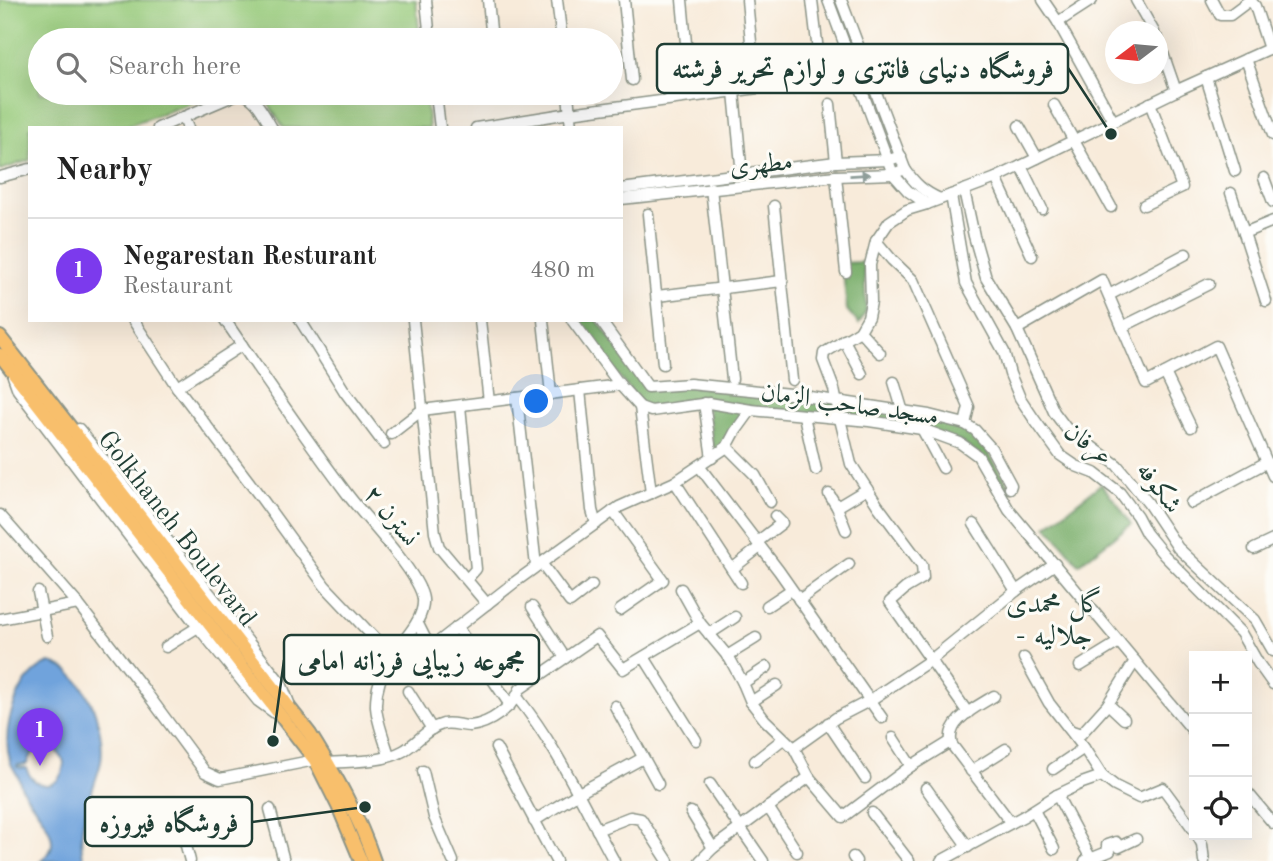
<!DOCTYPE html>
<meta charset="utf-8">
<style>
:root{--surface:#fff;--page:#f6f6f6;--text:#222;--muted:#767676;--line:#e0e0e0;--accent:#7c3aed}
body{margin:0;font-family:"Old Standard TT",Amiri,serif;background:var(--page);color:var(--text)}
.controls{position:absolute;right:21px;bottom:21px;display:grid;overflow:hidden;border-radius:0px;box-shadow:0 7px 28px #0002}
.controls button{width:63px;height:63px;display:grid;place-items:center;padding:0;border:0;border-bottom:2px solid var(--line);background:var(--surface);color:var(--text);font:35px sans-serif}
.compass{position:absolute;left:1105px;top:21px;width:63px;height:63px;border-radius:50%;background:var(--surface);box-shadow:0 7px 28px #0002;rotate:254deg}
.you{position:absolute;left:537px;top:402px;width:24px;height:24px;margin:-18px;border:5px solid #fff;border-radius:50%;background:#1a73e8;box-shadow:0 0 0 10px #1a73e833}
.badge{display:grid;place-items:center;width:46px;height:46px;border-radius:50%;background:var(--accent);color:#fff;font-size:23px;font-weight:700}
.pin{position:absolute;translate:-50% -58px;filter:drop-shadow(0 2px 4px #0008)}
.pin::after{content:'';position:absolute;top:37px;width:24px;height:21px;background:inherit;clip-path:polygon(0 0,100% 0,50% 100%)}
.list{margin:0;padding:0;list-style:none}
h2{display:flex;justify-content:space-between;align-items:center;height:91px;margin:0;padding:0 28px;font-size:30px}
h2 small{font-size:23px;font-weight:400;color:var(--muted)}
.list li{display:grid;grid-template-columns:46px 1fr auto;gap:21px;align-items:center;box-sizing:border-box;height:105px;padding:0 28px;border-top:2px solid var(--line)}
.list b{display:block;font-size:26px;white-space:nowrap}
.list p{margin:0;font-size:23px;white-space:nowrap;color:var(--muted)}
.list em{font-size:23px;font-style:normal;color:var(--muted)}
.icon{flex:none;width:38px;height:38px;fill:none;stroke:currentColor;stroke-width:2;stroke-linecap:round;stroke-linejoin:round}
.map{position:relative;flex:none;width:1273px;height:861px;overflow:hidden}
.search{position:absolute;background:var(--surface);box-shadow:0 7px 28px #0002;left:28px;top:28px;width:595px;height:77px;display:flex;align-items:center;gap:18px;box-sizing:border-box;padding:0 24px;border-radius:38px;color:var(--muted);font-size:26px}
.panel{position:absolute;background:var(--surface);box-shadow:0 7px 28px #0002;left:28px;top:126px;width:595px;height:196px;border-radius:0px}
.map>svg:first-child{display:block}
.green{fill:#97ca7a;stroke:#5b8457;stroke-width:2}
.forest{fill:#79ae6a;stroke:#4c764f;stroke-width:2}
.water{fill:#6fa3dc;stroke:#477088;stroke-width:2;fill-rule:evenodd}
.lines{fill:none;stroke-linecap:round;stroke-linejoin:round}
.minor-casing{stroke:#8c9487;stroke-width:13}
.major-casing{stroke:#8c9487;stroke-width:16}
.minor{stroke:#fff;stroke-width:10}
.major{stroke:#f8bf6c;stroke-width:12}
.oneway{fill:#8f9e9a}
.labels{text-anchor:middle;stroke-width:6;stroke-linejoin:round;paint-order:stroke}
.street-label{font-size:26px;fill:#1f3d34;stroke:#fdfcf7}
.neighbourhood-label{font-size:28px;fill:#1f3d34;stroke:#fdfcf7}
.leader{fill:none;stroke:#1f3d34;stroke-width:2.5}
.callout-dot{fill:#1f3d34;stroke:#fdfcf7;stroke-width:2.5}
.callout{fill:#fdfcf7;stroke:#1f3d34;stroke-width:2.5}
.callout-label{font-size:28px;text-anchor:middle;font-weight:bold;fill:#1f3d34}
</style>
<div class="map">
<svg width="1273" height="861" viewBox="0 0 1273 861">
<rect width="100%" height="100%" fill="#fdfcf7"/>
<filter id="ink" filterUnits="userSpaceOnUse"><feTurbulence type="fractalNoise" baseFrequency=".0143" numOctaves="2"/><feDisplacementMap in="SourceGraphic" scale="14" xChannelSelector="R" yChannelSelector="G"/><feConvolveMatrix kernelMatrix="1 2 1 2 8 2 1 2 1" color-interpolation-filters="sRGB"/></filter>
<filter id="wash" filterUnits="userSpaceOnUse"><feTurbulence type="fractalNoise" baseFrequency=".00686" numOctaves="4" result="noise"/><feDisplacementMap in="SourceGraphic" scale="28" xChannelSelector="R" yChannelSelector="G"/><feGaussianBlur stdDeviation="1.57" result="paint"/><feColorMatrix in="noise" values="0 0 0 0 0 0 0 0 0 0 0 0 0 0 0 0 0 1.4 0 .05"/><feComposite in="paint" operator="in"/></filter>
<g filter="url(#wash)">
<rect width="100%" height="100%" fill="#f8ebda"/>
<!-- green -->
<g class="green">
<path d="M0,0H416L420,40H40V93H220L120,128H30V160L0,170Z"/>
<path d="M261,93H425L429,128H284Z"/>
</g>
<!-- forest -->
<g class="forest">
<path d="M864,262L866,311L859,324L847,310L842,263Z"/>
<path d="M575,320H597L644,385L690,386L836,403L838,417L743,407L651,408L641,404Z"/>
<path d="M840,402L901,412L975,432L1009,485L999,493L978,454L959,441L841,417Z"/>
<path d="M707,405L748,411L726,446L714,455Z"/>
<path d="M1101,484L1117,503L1131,524L1079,564L1047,526Z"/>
</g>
<!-- water -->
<path class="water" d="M50,663C86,669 106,729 101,761C100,768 97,775 95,782C87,807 76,834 84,861H41C47,856 52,851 52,843C52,824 29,803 21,786C20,783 19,779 18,776C15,771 12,767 10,761C4,739 8,718 17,697C23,683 35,668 50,663ZM45,747C55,748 60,753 64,762C63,789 36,794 26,768L17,767V765L27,764C29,755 36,748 45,747Z"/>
</g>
<g filter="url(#ink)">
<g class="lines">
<!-- minor casing -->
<g class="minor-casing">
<g id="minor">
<path d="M426,0L430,40"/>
<path d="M488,0L492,40"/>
<path d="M557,0L562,40"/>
<path d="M624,0L632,80"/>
<path d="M682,0L691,97"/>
<path d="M747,0L753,63"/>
<path d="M812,0L819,60"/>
<path d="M828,0L893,174L908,191L927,204"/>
<path d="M841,0L905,169C915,184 924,192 940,199"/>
<path d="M1043,0L1058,22L1113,121"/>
<path d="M1136,0L1154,32"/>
<path d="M1212,0L1220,15H1230L1250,0"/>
<path d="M1250,0L1255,6L1269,49"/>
<path d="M1058,22L1092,0"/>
<path d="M1158,39L1176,91"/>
<path d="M1246,59L1273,135"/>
<path d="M1206,77L1235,171"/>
<path d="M734,92L742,175"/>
<path d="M436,93L440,128"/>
<path d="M497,93L498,98"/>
<path d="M568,93L571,128"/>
<path d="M830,104L836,162"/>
<path d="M1054,105L1111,207"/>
<path d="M183,117L188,128"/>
<path d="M1019,126L1037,158"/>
<path d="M158,128L240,93C256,96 264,115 272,128"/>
<path d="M476,128L570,113L857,75"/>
<path d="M1021,166L1042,209"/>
<path d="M836,176L846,272"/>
<path d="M0,177L30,169"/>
<path d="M996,178L1032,256"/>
<path d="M1264,178L1273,202"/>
<path d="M711,188L732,379"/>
<path d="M621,189L836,162L889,160L901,156"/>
<path d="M964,190L974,236L986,278L1017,329L1054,412L1066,428L1117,465L1148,503L1178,548L1255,620L1273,651"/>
<path d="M1231,193L1266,301"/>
<path d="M951,195L966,283L1004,352L1010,374L1020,398L1034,419L1060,455L1076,466L1094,473L1120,493L1137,516L1146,533L1164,555L1241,633L1258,663L1273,684"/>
<path d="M621,199L836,176L893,174L905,169"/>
<path d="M1144,205L1182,187L1150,103"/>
<path d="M774,206L792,380"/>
<path d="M648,214L663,364"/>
<path d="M1244,233L1273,221"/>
<path d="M876,241L892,260L913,280L969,407L965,424"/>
<path d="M1109,295L1186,254"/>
<path d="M657,296L782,281"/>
<path d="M133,320L177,387L259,495L325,586L380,644L391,658"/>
<path d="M225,320C265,379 305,438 348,495C365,518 420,574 423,599C425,621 401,641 391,658C382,672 376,687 376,704C375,716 385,742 389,755"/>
<path d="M300,320L345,392L384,444"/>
<path d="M413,320L435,533L439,547L487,604"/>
<path d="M480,320L489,402"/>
<path d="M543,320L551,394"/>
<path d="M572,320L620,385L640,407L651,411L709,403L751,410L869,421L922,429L960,443L978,456L1009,510L1194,732"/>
<path d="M600,320L648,387L690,384L790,394L929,415L965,424L975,430L991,448L1011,485L1010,488"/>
<path d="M1122,327L1209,284"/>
<path d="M1017,329L1102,280L1146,383L1216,346L1273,476"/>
<path d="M860,331L880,353"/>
<path d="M844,340L862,374"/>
<path d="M1165,373L1191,427"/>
<path d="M13,376L18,390L198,627L258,701L276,714"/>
<path d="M894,382L903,412"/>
<path d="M177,387L242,345"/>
<path d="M580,390L592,510L596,524"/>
<path d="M517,398L536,566"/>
<path d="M704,403L712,458"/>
<path d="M460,406L476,569L467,579"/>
<path d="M640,407L651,493"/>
<path d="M422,410L620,385"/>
<path d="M804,416L816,470"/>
<path d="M79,429L281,683L289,703"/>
<path d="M922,429L943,468"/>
<path d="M391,434L422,410"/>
<path d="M727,447L755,475L770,502"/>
<path d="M699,466L779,571L882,718"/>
<path d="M675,482L741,583"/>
<path d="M829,494L837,507L846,530"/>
<path d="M1191,503L1267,462"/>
<path d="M837,507L867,489"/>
<path d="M613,511L663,580L620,610"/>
<path d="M0,515L78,604L143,688L205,772L220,779L315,760"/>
<path d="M974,524L1016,591"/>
<path d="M757,542L782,523L775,516"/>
<path d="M1254,549L1273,540"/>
<path d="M541,563L570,602L592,585"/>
<path d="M732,569L760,547"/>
<path d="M681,589L700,623L730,659L743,683L751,702L765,720L794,748L809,777L843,817L911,766L950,742"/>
<path d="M38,592L47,636"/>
<path d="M799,600L849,564"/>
<path d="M767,606L791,590"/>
<path d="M532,607L565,658"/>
<path d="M0,619L78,604"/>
<path d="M417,622L425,638L433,646L515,582L619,507L675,482L727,447L735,432L751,410"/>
<path d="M457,627L510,705"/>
<path d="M709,634L735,617"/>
<path d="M166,647L198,627"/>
<path d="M727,656L756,638"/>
<path d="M644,657L696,740"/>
<path d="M1024,658L1049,703L1084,748L1102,776"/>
<path d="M1080,666L1119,642"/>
<path d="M743,683L767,667"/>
<path d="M408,691L432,729"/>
<path d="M994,696C977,707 944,721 952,745L1011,823"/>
<path d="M517,697C557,746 583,805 614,861"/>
<path d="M751,702L777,685"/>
<path d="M1108,704L1124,719"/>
<path d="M615,706L658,784"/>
<path d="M968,713L890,602L906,588L923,578L922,565L878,506L851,464L840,419L834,389L823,360L824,353L860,331L868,317L871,302L870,265L876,241L889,222L907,210L927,204L996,178L1182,88L1273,47"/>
<path d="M828,723L865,778"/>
<path d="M1072,731L1081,734L1108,704L1135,661"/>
<path d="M893,738L911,766"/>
<path d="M496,748L556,861"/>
<path d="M794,748L836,718L869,701L932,659L1016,591L1055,564"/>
<path d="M755,761L783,739"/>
<path d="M328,763C352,761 381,763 403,751C417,743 427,728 443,724C452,722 461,726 470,726C490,724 513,707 520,689L597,636L623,669L700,623"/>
<path d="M1053,769L1084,748"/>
<path d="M423,771L434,817L453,861"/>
<path d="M971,771L1006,749"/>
<path d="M710,784L763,861"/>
<path d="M926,788L968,847"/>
<path d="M1247,792L1273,823"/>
<path d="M1057,795L1091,859"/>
<path d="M175,803L190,861"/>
<path d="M768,807L797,852"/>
<path d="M270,809L284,861"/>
<path d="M1034,810L1054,849"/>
<path d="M691,812L713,848"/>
<path d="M872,813L909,861"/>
<path d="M534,821L577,794L643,758"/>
<path d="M597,830L630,817L641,819L668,861"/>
<path d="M1197,835L1202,844L1204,861"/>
<path d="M853,857L856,861"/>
<path d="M700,861L713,848L809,777"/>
<path d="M941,861L1024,816L1057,795L1082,783L1102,776L1115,786L1139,798L1163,788L1194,830"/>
<path d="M1085,861L1110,851L1107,845L1116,842L1119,847L1136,839"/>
</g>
</g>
<!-- major casing -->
<g class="major-casing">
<g id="major">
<path d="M0,337L310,734C335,774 359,816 374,861"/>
<path d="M0,355L315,760L338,806L361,861"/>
</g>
</g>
<!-- minor -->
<use href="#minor" class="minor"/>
<!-- major -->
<use href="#major" class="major"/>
</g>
<!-- one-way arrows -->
<defs><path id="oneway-solid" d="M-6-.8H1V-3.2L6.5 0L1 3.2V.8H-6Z" transform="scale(1.75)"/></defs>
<use class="oneway" href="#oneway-solid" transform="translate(860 175) rotate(-3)"/>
</g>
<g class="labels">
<!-- street labels -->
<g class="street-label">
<text transform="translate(761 163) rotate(-5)" y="9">مطهری</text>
<text transform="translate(850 403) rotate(8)" y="9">مسجد صاحب الزمان</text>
<text transform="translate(1089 443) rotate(38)" y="9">عرفان</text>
<text transform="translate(1160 487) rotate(53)" y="9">شکوفه</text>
<text transform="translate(392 515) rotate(51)" y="9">نسترن ۲</text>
<text transform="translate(178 528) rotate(52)" y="9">Golkhaneh Boulevard</text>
</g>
<!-- neighbourhood labels -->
<g class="neighbourhood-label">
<text x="1054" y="612">گل محمدی<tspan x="1054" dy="32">- جلالیه</tspan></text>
</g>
</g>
<!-- callouts -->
<path class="leader" d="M1111 134L1068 68M273 741L284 660M365 807L252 822"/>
<g class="callout-dot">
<circle cx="1111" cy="134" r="7"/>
<circle cx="273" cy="741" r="7"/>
<circle cx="365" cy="807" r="7"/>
</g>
<g class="callout">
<rect x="657" y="44" width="411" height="49" rx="7"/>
<rect x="284" y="635" width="255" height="49" rx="7"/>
<rect x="85" y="797" width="167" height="49" rx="7"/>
</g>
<g class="callout-label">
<text x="863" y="78">فروشگاه دنیای فانتزی و لوازم تحریر فرشته</text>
<text x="411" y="670">مجموعه زیبایی فرزانه امامی</text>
<text x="169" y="832">فروشگاه فیروزه</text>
</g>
</svg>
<div class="controls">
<button>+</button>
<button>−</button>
<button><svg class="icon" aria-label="locate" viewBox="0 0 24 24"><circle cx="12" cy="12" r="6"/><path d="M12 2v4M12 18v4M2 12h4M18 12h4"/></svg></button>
</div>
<svg class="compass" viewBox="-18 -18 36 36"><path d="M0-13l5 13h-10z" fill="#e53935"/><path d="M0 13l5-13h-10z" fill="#767676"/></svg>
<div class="you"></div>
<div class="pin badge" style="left:40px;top:766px">1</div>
<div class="search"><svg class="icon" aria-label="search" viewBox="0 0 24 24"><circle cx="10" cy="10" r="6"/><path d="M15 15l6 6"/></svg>Search here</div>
<section class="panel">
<h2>Nearby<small></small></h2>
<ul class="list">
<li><span class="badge">1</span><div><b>Negarestan Resturant</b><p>Restaurant</p></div><em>480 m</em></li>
</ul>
</section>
</div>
